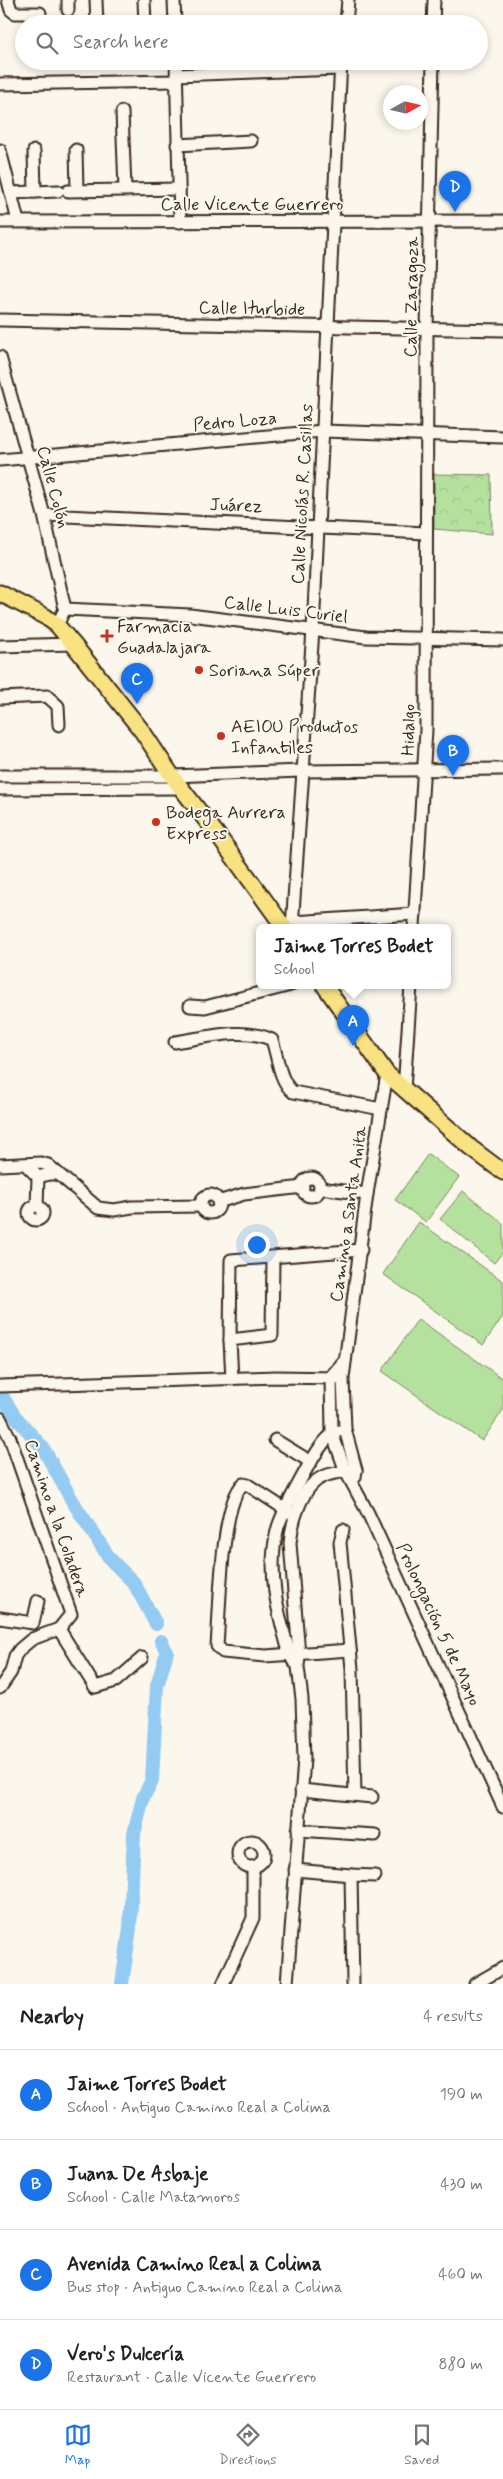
<!DOCTYPE html>
<meta charset="utf-8">
<style>
:root{--surface:#fff;--page:#f6f6f6;--text:#202124;--muted:#757577;--line:#e0e0e0;--accent:#1a73e8}
body{margin:0;font-family:Mynerve,sans-serif;background:var(--page);color:var(--text)}
.compass{position:absolute;left:383px;top:85px;width:45px;height:45px;border-radius:50%;background:var(--surface);box-shadow:0 2px 8px #0003;rotate:82deg}
.you{position:absolute;left:256px;top:1244px;width:18px;height:18px;margin:-12px;border:4px solid #fff;border-radius:50%;background:#1a73e8;box-shadow:0 0 0 8px #1a73e833}
.badge{display:grid;place-items:center;width:32px;height:32px;border-radius:50%;background:var(--accent);color:#fff;font-size:16px;font-weight:700}
.pin{position:absolute;translate:-50% -41px;filter:drop-shadow(0 1px 2px #0008)}
.pin::after{content:'';position:absolute;top:26px;width:18px;height:15px;background:inherit;clip-path:polygon(0 0,100% 0,50% 100%)}
.popup{position:absolute;left:256px;top:924px;width:195px;height:65px;box-sizing:border-box;display:grid;place-content:center;border-radius:8px;background:var(--surface);filter:drop-shadow(0 1px 4px #0005);font-size:16px;white-space:nowrap;color:var(--muted)}
.popup b{font-size:19px;color:var(--text)}
.popup::after{content:'';position:absolute;left:50%;top:100%;margin-left:-10px;border:10px solid transparent;border-top-color:var(--surface)}
.list{margin:0;padding:0;list-style:none}
h2{display:flex;justify-content:space-between;align-items:center;height:65px;margin:0;padding:0 20px;font-size:21px}
h2 small{font-size:16px;font-weight:400;color:var(--muted)}
.list li{display:grid;grid-template-columns:32px 1fr auto;gap:15px;align-items:center;box-sizing:border-box;height:90px;padding:0 20px;border-top:1px solid var(--line)}
.list b{display:block;font-size:19px;white-space:nowrap}
.list p{margin:0;font-size:16px;white-space:nowrap;color:var(--muted)}
.list em{font-size:16px;font-style:normal;color:var(--muted)}
.icon{flex:none;width:28px;height:28px;fill:none;stroke:currentColor;stroke-width:2;stroke-linecap:round;stroke-linejoin:round}
.map{position:relative;flex:none;width:503px;height:1984px;overflow:hidden}
.search{position:absolute;background:var(--surface);box-shadow:0 2px 8px #0003;left:15px;right:15px;top:15px;height:55px;display:flex;align-items:center;gap:12px;box-sizing:border-box;padding:0 18px;border-radius:28px;color:var(--muted);font-size:19px}
.sheet{height:425px;background:var(--surface)}
nav{display:flex;justify-content:space-around;align-items:center;box-sizing:border-box;height:70px;border-top:1px solid var(--line);background:var(--surface);font-size:14px;color:var(--muted)}
nav a{display:grid;justify-items:center;gap:2px}
nav .on{color:var(--accent)}
.map>svg:first-child{display:block}
.park{fill:url(#park-crowns);stroke:#78865e}
.garden{fill:#b5e19f;stroke:#78865e}
.lines{fill:none;stroke-linecap:round;stroke-linejoin:round}
.river{stroke:#93cbf2;stroke-width:14}
.minor-casing{stroke:#3b2a1e;stroke-width:15}
.major-casing{stroke:#3b2a1e;stroke-width:19}
.minor{stroke:#fbf7ec;stroke-width:11}
.major{stroke:#f8e281;stroke-width:15}
.poi-dot{fill:#c8321e;stroke:#fbf7ec;stroke-width:2}
.labels{text-anchor:middle;stroke-width:4;stroke-linejoin:round;paint-order:stroke}
.street-label{font-size:18px;fill:#3b2a1e;stroke:#fbf7ec}
.poi-label{font-size:18px;fill:#3b2a1e;stroke:#fbf7ec;text-anchor:start}
</style>
<div class="map">
<svg width="503" height="1984" viewBox="0 0 503 1984">
<defs>
<pattern id="park-crowns" width="20" height="18" patternUnits="userSpaceOnUse" patternTransform="scale(1.25)"><rect width="20" height="18" fill="#b5e19f"/><path d="M2 6a3 3 0 1 1 6 0M12 15a3 3 0 1 1 6 0" fill="none" stroke="#9dc188"/></pattern>
</defs>
<rect width="100%" height="100%" fill="#fbf7ec"/>
<filter id="ink" filterUnits="userSpaceOnUse"><feTurbulence type="fractalNoise" baseFrequency=".02" numOctaves="2"/><feDisplacementMap in="SourceGraphic" scale="10" xChannelSelector="R" yChannelSelector="G"/><feConvolveMatrix kernelMatrix="1 2 1 2 8 2 1 2 1" color-interpolation-filters="sRGB"/></filter>
<g filter="url(#ink)">
<!-- park -->
<path class="park" d="M434,474L491,475L492,534L434,529Z"/>
<!-- garden -->
<g class="garden">
<path d="M428,1154L459,1177L426,1222L395,1200Z"/>
<path d="M463,1191L503,1223V1252L494,1263L440,1219Z"/>
<path d="M419,1222L503,1281V1316L483,1345L383,1274Z"/>
<path d="M418,1319L503,1379V1410L482,1441L382,1371Z"/>
</g>
<g class="lines">
<!-- river -->
<g class="river">
<path d="M2,1396L14,1415L43,1448L73,1502L110,1559L134,1583L156,1624"/>
<path d="M122,1984L130,1928L134,1834L143,1798L152,1780L157,1686L167,1652L161,1641"/>
</g>
<!-- minor casing -->
<g class="minor-casing">
<g id="minor">
<path d="M8,0L11,10L15,13H40"/>
<path d="M68,0V10"/>
<path d="M96,0L97,24"/>
<path d="M144,0L145,24"/>
<path d="M174,0L175,24"/>
<path d="M346,24L348,0"/>
<path d="M433,24L434,0"/>
<path d="M176,61L180,222"/>
<path d="M176,75L340,69"/>
<path d="M0,84L176,81"/>
<path d="M122,112L125,189"/>
<path d="M177,145L251,141"/>
<path d="M0,150L18,221"/>
<path d="M76,150L77,190"/>
<path d="M34,151L35,192"/>
<path d="M68,191L179,189"/>
<path d="M11,193L58,191"/>
<path d="M0,222L503,221"/>
<path d="M0,320L503,330"/>
<path d="M0,357L44,515L65,609L57,625"/>
<path d="M0,460L323,431L503,437"/>
<path d="M44,515L426,533"/>
<path d="M65,609L190,615L366,637L503,640"/>
<path d="M0,646L73,644"/>
<path d="M0,698L47,696L58,706L59,725"/>
<path d="M0,776H172L302,771L503,769"/>
<path d="M0,789L181,788"/>
<path d="M293,922L415,914"/>
<path d="M292,927L313,630L341,61"/>
<path d="M414,927L426,730L427,329L433,61"/>
<path d="M190,1006L205,1007L291,985"/>
<path d="M175,1042C205,1038 243,1026 272,1040C278,1057 279,1081 293,1092L381,1109"/>
<path d="M404,1090L411,985"/>
<path d="M25,1164L38,1177L49,1174H58"/>
<path d="M0,1165L41,1163L48,1165L98,1208L114,1210L132,1207L201,1206"/>
<circle cx="311" cy="1187" r="9"/>
<path d="M320,1188L367,1194"/>
<circle cx="210" cy="1204" r="9"/>
<path d="M218,1202L244,1194L303,1187"/>
<circle cx="36" cy="1213" r="7"/>
<path d="M37,1206L38,1177"/>
<path d="M230,1340L272,1335L273,1258"/>
<path d="M345,1360L331,1376L332,1433L346,1472L368,1513L503,1807"/>
<path d="M232,1379L230,1340L231,1260L361,1250"/>
<path d="M0,1386L276,1377L339,1378"/>
<path d="M0,1418L10,1438L71,1614L59,1629L32,1639L20,1649L15,1656L11,1672L0,1688"/>
<path d="M275,1440L311,1462"/>
<path d="M355,1477L356,1470L345,1429L343,1378L367,1194L387,1074"/>
<path d="M294,1515L248,1485L243,1484C220,1506 220,1612 217,1646L223,1652L265,1656L350,1650"/>
<path d="M343,1530L340,1542L352,1669L355,1795"/>
<path d="M0,1618L33,1623L38,1601"/>
<path d="M59,1629L95,1687L116,1681L142,1658"/>
<path d="M294,1662L290,1655C278,1614 266,1570 278,1527C285,1506 297,1487 307,1468C314,1457 326,1434 339,1431"/>
<path d="M301,1790L372,1797"/>
<path d="M298,1830L375,1835"/>
<circle cx="251" cy="1854" r="13"/>
<path d="M295,1870L351,1875L353,1984"/>
<path d="M351,1875L375,1876"/>
<path d="M223,1984L253,1918V1867"/>
<path d="M287,1984L304,1759L302,1699L298,1667L299,1655L290,1543C292,1521 302,1484 325,1476C334,1472 346,1472 356,1470"/>
<path d="M475,1984L503,1968"/>
</g>
</g>
<!-- major casing -->
<g class="major-casing">
<g id="major">
<path d="M0,593L46,617L57,625L73,644L142,731L172,776L219,837L284,927"/>
<path d="M324,985L387,1074L471,1148L503,1172"/>
</g>
</g>
<!-- minor -->
<use href="#minor" class="minor"/>
<!-- major -->
<use href="#major" class="major"/>
</g>
</g>
<!-- markers -->
<g class="poi-dot">
<path d="M104.5 628.5h5v5h5v5h-5v5h-5v-5h-5v-5h5z"/>
<circle cx="199" cy="670" r="5"/>
<circle cx="221" cy="736" r="5"/>
<circle cx="156" cy="822" r="5"/>
</g>
<g class="labels">
<!-- street labels -->
<g class="street-label">
<text x="252" y="210">Calle Vicente Guerrero</text>
<text transform="translate(411 297) rotate(-89)" y="6">Calle Zaragoza</text>
<text transform="translate(252 308) rotate(1)" y="6">Calle Iturbide</text>
<text transform="translate(235 421) rotate(-5)" y="6">Pedro Loza</text>
<text transform="translate(54 487) rotate(75)" y="6">Calle Colón</text>
<text transform="translate(302 494) rotate(-87)" y="6">Calle Nicolás R. Casillas</text>
<text transform="translate(236 505) rotate(2)" y="6">Juárez</text>
<text transform="translate(286 609) rotate(7)" y="6">Calle Luis Curiel</text>
<text transform="translate(408 730) rotate(-89)" y="6">Hidalgo</text>
<text transform="translate(348 1214) rotate(-82)" y="6">Camino a Santa Anita</text>
<text transform="translate(57 1518) rotate(71)" y="6">Camino a la Coladera</text>
<text transform="translate(439 1624) rotate(65)" y="6">Prolongación 5 de Mayo</text>
</g>
<!-- poi labels -->
<g class="poi-label">
<text x="117" y="632">Farmacia<tspan x="117" dy="21">Guadalajara</tspan></text>
<text x="209" y="676">Soriana Súper</text>
<text x="231" y="732">AEIOU Productos<tspan x="231" dy="21">Infantiles</tspan></text>
<text x="166" y="818">Bodega Aurrera<tspan x="166" dy="21">Express</tspan></text>
</g>
</g>
</svg>
<svg class="compass" viewBox="-18 -18 36 36"><path d="M0-13l5 13h-10z" fill="#e53935"/><path d="M0 13l5-13h-10z" fill="#757577"/></svg>
<div class="you"></div>
<div class="pin badge" style="left:353px;top:1046px">A</div>
<div class="popup"><b>Jaime Torres Bodet</b>School</div>
<div class="pin badge" style="left:453px;top:776px">B</div>
<div class="pin badge" style="left:137px;top:704px">C</div>
<div class="pin badge" style="left:455px;top:212px">D</div>
<div class="search"><svg class="icon" aria-label="search" viewBox="0 0 24 24"><circle cx="10" cy="10" r="6"/><path d="M15 15l6 6"/></svg>Search here</div>
</div>
<section class="sheet">
<h2>Nearby<small>4 results</small></h2>
<ul class="list">
<li><span class="badge">A</span><div><b>Jaime Torres Bodet</b><p>School · Antiguo Camino Real a Colima</p></div><em>190 m</em></li>
<li><span class="badge">B</span><div><b>Juana De Asbaje</b><p>School · Calle Matamoros</p></div><em>430 m</em></li>
<li><span class="badge">C</span><div><b>Avenida Camino Real a Colima</b><p>Bus stop · Antiguo Camino Real a Colima</p></div><em>460 m</em></li>
<li><span class="badge">D</span><div><b>Vero's Dulcería</b><p>Restaurant · Calle Vicente Guerrero</p></div><em>880 m</em></li>
</ul>
</section>
<nav>
<a class="on"><svg class="icon" aria-label="map" viewBox="0 0 24 24"><path d="M3 6l6-2 6 2 6-2v14l-6 2-6-2-6 2zM9 4v14M15 6v14"/></svg>Map</a>
<a><svg class="icon" aria-label="directions" viewBox="0 0 24 24"><path d="M12 3l9 9-9 9-9-9zM9 14v-3h6M13 9l2 2-2 2"/></svg>Directions</a>
<a><svg class="icon" aria-label="saved" viewBox="0 0 24 24"><path d="M7 4h10v16l-5-4-5 4z"/></svg>Saved</a>
</nav>
